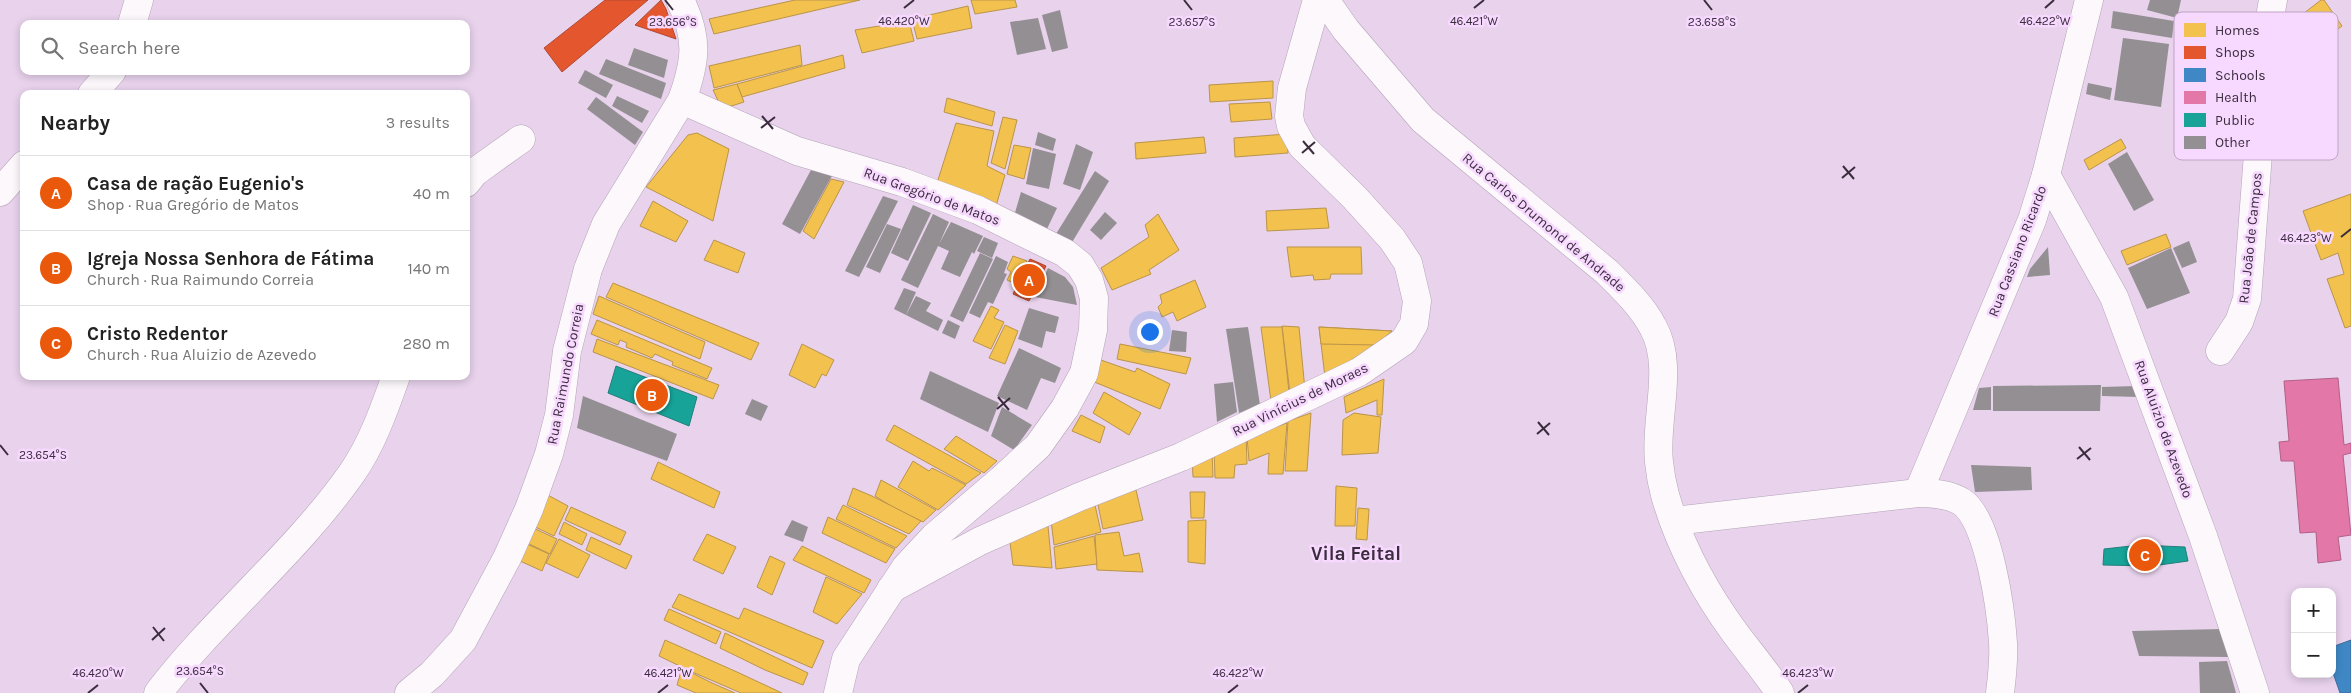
<!DOCTYPE html>
<meta charset="utf-8">
<style>
:root{--surface:#fff;--page:#f6f6f6;--text:#222;--muted:#767676;--line:#e0e0e0;--accent:#ea580c}
body{margin:0;font-family:Karla,sans-serif;background:var(--page);color:var(--text)}
.controls{position:absolute;right:15px;bottom:15px;display:grid;overflow:hidden;border-radius:10px;box-shadow:0 2px 8px #0003}
.controls button{width:45px;height:45px;display:grid;place-items:center;padding:0;border:0;border-bottom:1px solid var(--line);background:var(--surface);color:var(--text);font:25px sans-serif}
.you{position:absolute;left:1149px;top:331px;width:18px;height:18px;margin:-12px;border:4px solid #fff;border-radius:50%;background:#1a73e8;box-shadow:0 0 0 8px #1a73e833}
.badge{display:grid;place-items:center;width:32px;height:32px;border-radius:50%;background:var(--accent);color:#fff;font-size:16px;font-weight:700}
.pin{position:absolute;translate:-50% -50%;border:2px solid #fff;box-shadow:0 1px 5px #0006}
.list{margin:0;padding:0;list-style:none}
h2{display:flex;justify-content:space-between;align-items:center;height:65px;margin:0;padding:0 20px;font-size:21px}
h2 small{font-size:16px;font-weight:400;color:var(--muted)}
.list li{display:grid;grid-template-columns:32px 1fr auto;gap:15px;align-items:center;box-sizing:border-box;height:75px;padding:0 20px;border-top:1px solid var(--line)}
.list b{display:block;font-size:19px;white-space:nowrap}
.list p{margin:0;font-size:16px;white-space:nowrap;color:var(--muted)}
.list em{font-size:16px;font-style:normal;color:var(--muted)}
.icon{flex:none;width:28px;height:28px;fill:none;stroke:currentColor;stroke-width:2;stroke-linecap:round;stroke-linejoin:round}
.map{position:relative;flex:none;width:2351px;height:693px;overflow:hidden}
.search{position:absolute;background:var(--surface);box-shadow:0 2px 8px #0003;left:20px;top:20px;width:450px;height:55px;display:flex;align-items:center;gap:12px;box-sizing:border-box;padding:0 18px;border-radius:10px;color:var(--muted);font-size:19px}
.panel{position:absolute;background:var(--surface);box-shadow:0 2px 8px #0003;left:20px;top:90px;width:450px;height:290px;border-radius:10px}
.map>svg:first-child{display:block}
.homes{fill:#f2c14e;stroke:#bb9449}
.shops{fill:#e4572e;stroke:#b14a33}
.schools{fill:#3f88c5;stroke:#3e6c9c}
.health{fill:#e377a8;stroke:#b16088}
.public{fill:#17a398;stroke:#227f7d}
.building{fill:#938f93}
.lines{fill:none;stroke-linecap:round;stroke-linejoin:round}
.minor-casing{stroke:#b4a3b7;stroke-width:29}
.minor{stroke:#fcf8fc;stroke-width:28}
.ticks{fill:none;stroke:#3b2c3e;stroke-width:2}
.labels{text-anchor:middle;stroke-width:5;stroke-linejoin:round;paint-order:stroke}
.street-label{font-size:14px;fill:#3b2c3e;stroke:#f7d8fe}
.district-label{font-size:19px;font-weight:bold;fill:#3b2c3e;stroke:#f7d8fe}
.key{fill:#f7d8fe;stroke:#bfa4c4;stroke-width:1}
.key-label{font-size:14px;fill:#3b2c3e}
.ticks-label{font-size:12px;text-anchor:middle;fill:#3b2c3e;stroke:#f7d8fe;stroke-width:5;stroke-linejoin:round;paint-order:stroke}
</style>
<div class="map">
<svg width="2351" height="693" viewBox="0 0 2351 693">
<rect width="100%" height="100%" fill="#e8d2ec"/>
<!-- homes -->
<g class="homes">
<path d="M795,0H860L714,34L709,19Z"/>
<path d="M971,0H1015L1017,7L975,14Z"/>
<path d="M2321,0H2324L2342,26L2318,43L2299,17Z"/>
<path d="M968,6L972,28L917,39L912,19Z"/>
<path d="M909,21L914,41L862,53L855,30Z"/>
<path d="M800,45L802,65L714,88L709,66Z"/>
<path d="M843,55L845,68L742,97L737,84Z"/>
<path d="M1273,81V98L1210,102L1209,85Z"/>
<path d="M737,84L744,102L722,109L713,90Z"/>
<path d="M947,98L995,112L992,126L944,112Z"/>
<path d="M1270,102L1272,119L1231,122L1229,104Z"/>
<path d="M1003,117L1017,120L1005,169L991,163Z"/>
<path d="M956,123L994,131L987,166L1005,175L996,206L937,183Z"/>
<path d="M697,133L729,149L713,221L646,187L688,135Z"/>
<path d="M1287,134L1288,153L1235,157L1234,138Z"/>
<path d="M1204,137L1206,153L1136,159L1135,143Z"/>
<path d="M2121,139L2126,148L2089,170L2084,160Z"/>
<path d="M1014,145L1031,148L1024,179L1007,174Z"/>
<path d="M831,179L844,182L814,239L803,231Z"/>
<path d="M2351,194V326L2345,328L2327,279L2344,274L2338,253L2321,260L2303,211Z"/>
<path d="M653,201L688,221L676,242L640,226Z"/>
<path d="M1326,208L1329,228L1267,231L1266,211Z"/>
<path d="M1158,214L1179,250L1149,270L1151,274L1112,290L1101,268L1149,237L1145,225Z"/>
<path d="M2166,234L2171,247L2127,265L2121,251Z"/>
<path d="M714,240L745,253L738,273L704,260Z"/>
<path d="M1287,247H1361L1362,274H1331L1330,279L1314,280L1313,275L1291,277Z"/>
<path d="M1013,256L1027,261L1016,284L1007,280L1011,272L1007,269Z"/>
<path d="M1195,280L1206,307L1177,321L1173,312L1162,317L1158,307L1162,303L1160,295Z"/>
<path d="M613,283L759,343L751,360L606,297Z"/>
<path d="M599,296L705,342L700,359L593,314Z"/>
<path d="M991,306L999,310L994,318L1004,322L991,349L973,341Z"/>
<path d="M597,320L712,368L707,379L672,365L673,362L655,354L652,358L626,347L627,343L620,340L618,345L591,334Z"/>
<path d="M1005,325L1018,331L1005,364L989,358Z"/>
<path d="M1282,326L1299,327L1305,390L1290,394Z"/>
<path d="M1261,327H1282L1289,392L1271,401Z"/>
<path d="M1319,327L1392,331L1376,345L1325,377Z"/>
<path d="M1319,327L1392,331L1376,345L1321,344Z"/>
<path d="M597,339L719,385L713,399L593,352Z"/>
<path d="M802,344L834,360L826,376L822,374L815,388L789,375Z"/>
<path d="M1120,344L1191,358L1186,374L1117,359Z"/>
<path d="M1098,359L1135,372L1137,368L1170,384L1160,409L1092,381Z"/>
<path d="M1384,379L1382,415H1377V400L1346,413L1344,397Z"/>
<path d="M1104,392L1141,413L1129,435L1093,413Z"/>
<path d="M1311,413L1307,471H1285L1288,421Z"/>
<path d="M1354,413L1381,417L1378,453L1342,455L1343,420Z"/>
<path d="M1081,415L1105,427L1100,443L1072,431Z"/>
<path d="M1287,423L1283,474H1268L1269,453L1249,461L1247,437Z"/>
<path d="M894,425L981,473L966,484L886,440Z"/>
<path d="M1246,434L1247,464L1235,465L1234,478H1215L1214,449Z"/>
<path d="M956,436L997,461L984,473L944,449Z"/>
<path d="M1212,450L1213,477H1193L1192,456Z"/>
<path d="M913,461L929,471L932,468L966,485L938,510L898,487Z"/>
<path d="M658,462L720,492L714,508L651,479Z"/>
<path d="M881,480L936,510L923,522L896,509L875,496Z"/>
<path d="M1336,486L1357,488L1355,526H1335Z"/>
<path d="M853,488L872,496L921,521L909,534L847,505Z"/>
<path d="M1136,490L1143,520L1103,529L1097,500Z"/>
<path d="M1190,492H1205L1204,518H1191Z"/>
<path d="M544,493L568,506L554,536L531,525Z"/>
<path d="M843,505L907,536L896,548L836,519Z"/>
<path d="M1095,505L1101,532L1054,545L1051,520Z"/>
<path d="M571,507L626,532L620,545L565,520Z"/>
<path d="M1358,508L1369,509L1367,540L1356,539Z"/>
<path d="M1047,516L1052,568L1013,565L1009,535Z"/>
<path d="M828,517L895,549L886,563L822,533Z"/>
<path d="M1206,520L1205,564L1188,562V521Z"/>
<path d="M564,522L587,534L582,545L559,534Z"/>
<path d="M531,527L557,539L550,554L523,541Z"/>
<path d="M1119,532L1124,556L1139,553L1143,572L1097,570L1095,535Z"/>
<path d="M707,534L736,547L723,574L693,560Z"/>
<path d="M1094,536L1097,564L1056,569L1054,547Z"/>
<path d="M591,537L632,556L626,569L586,550Z"/>
<path d="M559,539L590,555L578,578L546,563Z"/>
<path d="M527,544L549,554L542,571L520,561Z"/>
<path d="M802,546L871,580L864,593L793,560Z"/>
<path d="M770,556L785,563L772,595L757,587Z"/>
<path d="M826,577L862,594L837,624L813,612Z"/>
<path d="M679,594L739,619L744,608L824,641L812,668L672,607Z"/>
<path d="M669,609L721,632L716,644L664,620Z"/>
<path d="M725,633L808,673L803,685L765,670L720,648Z"/>
<path d="M665,640L737,672L782,693H741L690,671L659,656Z"/>
<path d="M682,668L712,683L735,693H696L677,685Z"/>
</g>
<!-- shops -->
<g class="shops">
<path d="M605,0H648L562,72L544,48Z"/>
<path d="M661,0L666,9L676,39L635,25Z"/>
<path d="M1030,259L1046,266L1029,301L1013,294Z"/>
</g>
<!-- schools -->
<path class="schools" d="M2351,640V693H2340L2332,670V647Z"/>
<!-- health -->
<path class="health" d="M2338,378L2344,445L2351,443V453L2343,455L2351,535L2338,537L2341,560L2318,563L2316,532L2300,533L2294,461H2281L2279,442L2289,441L2284,381Z"/>
<!-- public -->
<g class="public">
<path d="M616,366L697,397L689,426L608,393Z"/>
<path d="M2140,545L2185,547L2188,561L2152,566L2103,565L2104,549Z"/>
</g>
<!-- building -->
<g class="building">
<path d="M2150,0H2181L2177,18L2147,10Z"/>
<path d="M1060,10L1068,48L1052,52L1042,15Z"/>
<path d="M2113,11L2174,21L2172,38L2111,28Z"/>
<path d="M1038,18L1046,49L1017,55L1010,22Z"/>
<path d="M2123,38L2169,44L2161,107L2114,100Z"/>
<path d="M634,48L668,60L664,78L628,65Z"/>
<path d="M606,59L666,83L661,99L599,74Z"/>
<path d="M585,70L613,85L606,98L578,83Z"/>
<path d="M2088,83L2112,88L2110,100L2086,94Z"/>
<path d="M617,96L649,111L642,123L612,106Z"/>
<path d="M596,97L643,132L635,145L587,109Z"/>
<path d="M1038,132L1056,139L1053,151L1035,145Z"/>
<path d="M1076,144L1093,152L1080,190L1063,184Z"/>
<path d="M1033,148L1056,154L1049,189L1026,184Z"/>
<path d="M2127,152L2154,200L2134,211L2108,164Z"/>
<path d="M811,170L833,174L800,234L782,224Z"/>
<path d="M1095,171L1109,181L1071,244L1056,234Z"/>
<path d="M1021,192L1057,208L1046,231L1014,216Z"/>
<path d="M883,196L898,201L859,277L845,271Z"/>
<path d="M913,205L931,213L908,261L891,253Z"/>
<path d="M1105,212L1117,223L1101,240L1090,230Z"/>
<path d="M933,214L949,222L939,244L951,222L983,236L974,254L972,252L960,277L941,269L949,251L938,246L918,288L901,280Z"/>
<path d="M887,224L901,229L880,273L866,267Z"/>
<path d="M984,237L998,243L992,258L977,251Z"/>
<path d="M2189,241L2197,262L2182,268L2173,248Z"/>
<path d="M2048,247L2050,275L2027,277L2030,269Z"/>
<path d="M2171,248L2190,293L2147,309L2128,268Z"/>
<path d="M980,253L993,259L963,322L950,316Z"/>
<path d="M996,256L1008,262L1004,273L1007,274L993,304L988,302L980,318L969,313Z"/>
<path d="M1048,268L1065,277L1073,287L1077,305L1035,297Z"/>
<path d="M904,288L916,292L906,315L894,309Z"/>
<path d="M916,296L931,303L926,311L943,320L938,331L906,315Z"/>
<path d="M1029,308L1059,317L1055,333L1046,331L1042,348L1018,339Z"/>
<path d="M948,320L960,326L955,339L942,333Z"/>
<path d="M1248,327L1260,405L1239,413L1226,329Z"/>
<path d="M1172,330L1187,332L1186,352L1169,351Z"/>
<path d="M1019,348L1061,368L1055,383L1041,378L1027,410L997,396Z"/>
<path d="M930,371L999,403L988,432L920,399Z"/>
<path d="M1233,382L1237,412L1217,422L1214,384Z"/>
<path d="M2101,385L2100,411H1993V386Z"/>
<path d="M2136,386L2139,397L2102,396V387Z"/>
<path d="M1991,387V410H1973L1979,388Z"/>
<path d="M583,396L677,434L667,461L577,428Z"/>
<path d="M752,399L768,406L761,421L745,414Z"/>
<path d="M1002,407L1032,425L1014,450L991,436Z"/>
<path d="M1971,465L2031,467L2032,490L1975,492Z"/>
<path d="M792,520L808,527L803,542L784,535Z"/>
<path d="M2223,629L2229,657L2139,656L2132,631Z"/>
<path d="M2227,661L2236,693H2200L2199,662Z"/>
</g>
<g class="lines">
<!-- minor casing -->
<g class="minor-casing">
<g id="minor">
<path d="M1325,0L1346,30L1423,120L1607,272C1624,289 1642,306 1653,327C1675,366 1654,420 1659,462C1660,472 1662,484 1665,495C1679,544 1705,592 1735,633C1750,653 1766,672 1780,693"/>
<path d="M132,24L139,0"/>
<path d="M92,94L112,71"/>
<path d="M682,100L797,151L902,182L978,210L1065,253L1080,265L1089,280L1094,298L1093,330L1084,373L1065,408L1038,446L1001,480L934,537L906,567L846,659L838,693"/>
<path d="M2046,175L2114,297L2203,536L2255,693"/>
<path d="M466,183L475,172L521,139"/>
<path d="M0,192L24,165"/>
<path d="M2220,351L2239,322L2247,299L2267,35L2273,0"/>
<path d="M1918,493L2032,220L2046,175L2089,0"/>
<path d="M1674,521L1918,493C1934,493 1949,494 1962,502C1989,520 2001,611 2003,643C2004,659 2002,677 2000,693"/>
<path d="M891,589L980,541L1079,497L1181,457L1359,372L1404,341L1414,324L1417,301L1408,263L1392,239L1355,198L1302,146L1291,126L1289,116L1292,88L1317,0"/>
<path d="M158,693C218,615 295,554 352,473C372,444 384,410 396,376"/>
<path d="M409,693L432,674L463,640L507,558L529,509L549,454L559,415L567,351L588,269L606,224L682,100C696,61 699,38 680,0"/>
</g>
</g>
<!-- minor -->
<use href="#minor" class="minor"/>
</g>
<!-- ticks -->
<path class="ticks" d="M665,0L673,10M1184,0L1192,10M1704,0L1712,10M904,8L914,0M1474,8L1484,0M2045,8L2054,0M762,116L773,129M761,128L775,117M1303,141L1314,154M1302,153L1315,142M1843,166L1854,179M1842,178L1855,167M2341,237L2351,229M998,397L1009,410M997,409L1010,398M1538,422L1549,435M1537,434L1550,423M0,445L8,455M2079,447L2090,460M2077,459L2091,448M153,627L164,641M152,640L165,628M200,683L208,693M88,693L98,685M658,693L668,685M1228,693L1238,685M1798,693L1808,685"/>
<g class="labels">
<!-- street labels -->
<g class="street-label">
<text transform="translate(932 196) rotate(20)" y="5">Rua Gregório de Matos</text>
<text transform="translate(1544 222) rotate(40)" y="5">Rua Carlos Drumond de Andrade</text>
<text transform="translate(2250 238) rotate(-84)" y="5">Rua João de Campos</text>
<text transform="translate(2017 251) rotate(-69)" y="5">Rua Cassiano Ricardo</text>
<text transform="translate(565 374) rotate(-79)" y="5">Rua Raimundo Correia</text>
<text transform="translate(1300 399) rotate(-26)" y="5">Rua Vinícius de Moraes</text>
<text transform="translate(2164 429) rotate(70)" y="5">Rua Aluizio de Azevedo</text>
</g>
<!-- district labels -->
<g class="district-label">
<text x="1356" y="560">Vila Feital</text>
</g>
</g>
<!-- legend -->
<rect x="2174" y="12" width="164" height="148" rx="8" class="key"/>
<rect x="2184" y="23" width="22" height="14" fill="#f2c14e"/>
<rect x="2184" y="46" width="22" height="13" fill="#e4572e"/>
<rect x="2184" y="68" width="22" height="14" fill="#3f88c5"/>
<rect x="2184" y="91" width="22" height="13" fill="#e377a8"/>
<rect x="2184" y="113" width="22" height="14" fill="#17a398"/>
<rect x="2184" y="136" width="22" height="13" fill="#938f93"/>
<g class="key-label">
<text x="2215" y="35">Homes</text>
<text x="2215" y="57">Shops</text>
<text x="2215" y="80">Schools</text>
<text x="2215" y="102">Health</text>
<text x="2215" y="125">Public</text>
<text x="2215" y="147">Other</text>
</g>
<g class="ticks-label">
<text x="2045" y="25">46.422°W</text>
<text x="904" y="25">46.420°W</text>
<text x="1474" y="25">46.421°W</text>
<text x="673" y="26">23.656°S</text>
<text x="1192" y="26">23.657°S</text>
<text x="1712" y="26">23.658°S</text>
<text x="2306" y="242">46.423°W</text>
<text x="43" y="459">23.654°S</text>
<text x="200" y="675">23.654°S</text>
<text x="98" y="677">46.420°W</text>
<text x="668" y="677">46.421°W</text>
<text x="1238" y="677">46.422°W</text>
<text x="1808" y="677">46.423°W</text>
</g>
</svg>
<div class="controls">
<button>+</button>
<button>−</button>
</div>
<div class="you"></div>
<div class="pin badge" style="left:1029px;top:280px">A</div>
<div class="pin badge" style="left:652px;top:395px">B</div>
<div class="pin badge" style="left:2145px;top:555px">C</div>
<div class="search"><svg class="icon" aria-label="search" viewBox="0 0 24 24"><circle cx="10" cy="10" r="6"/><path d="M15 15l6 6"/></svg>Search here</div>
<section class="panel">
<h2>Nearby<small>3 results</small></h2>
<ul class="list">
<li><span class="badge">A</span><div><b>Casa de ração Eugenio's</b><p>Shop · Rua Gregório de Matos</p></div><em>40 m</em></li>
<li><span class="badge">B</span><div><b>Igreja Nossa Senhora de Fátima</b><p>Church · Rua Raimundo Correia</p></div><em>140 m</em></li>
<li><span class="badge">C</span><div><b>Cristo Redentor</b><p>Church · Rua Aluizio de Azevedo</p></div><em>280 m</em></li>
</ul>
</section>
</div>
